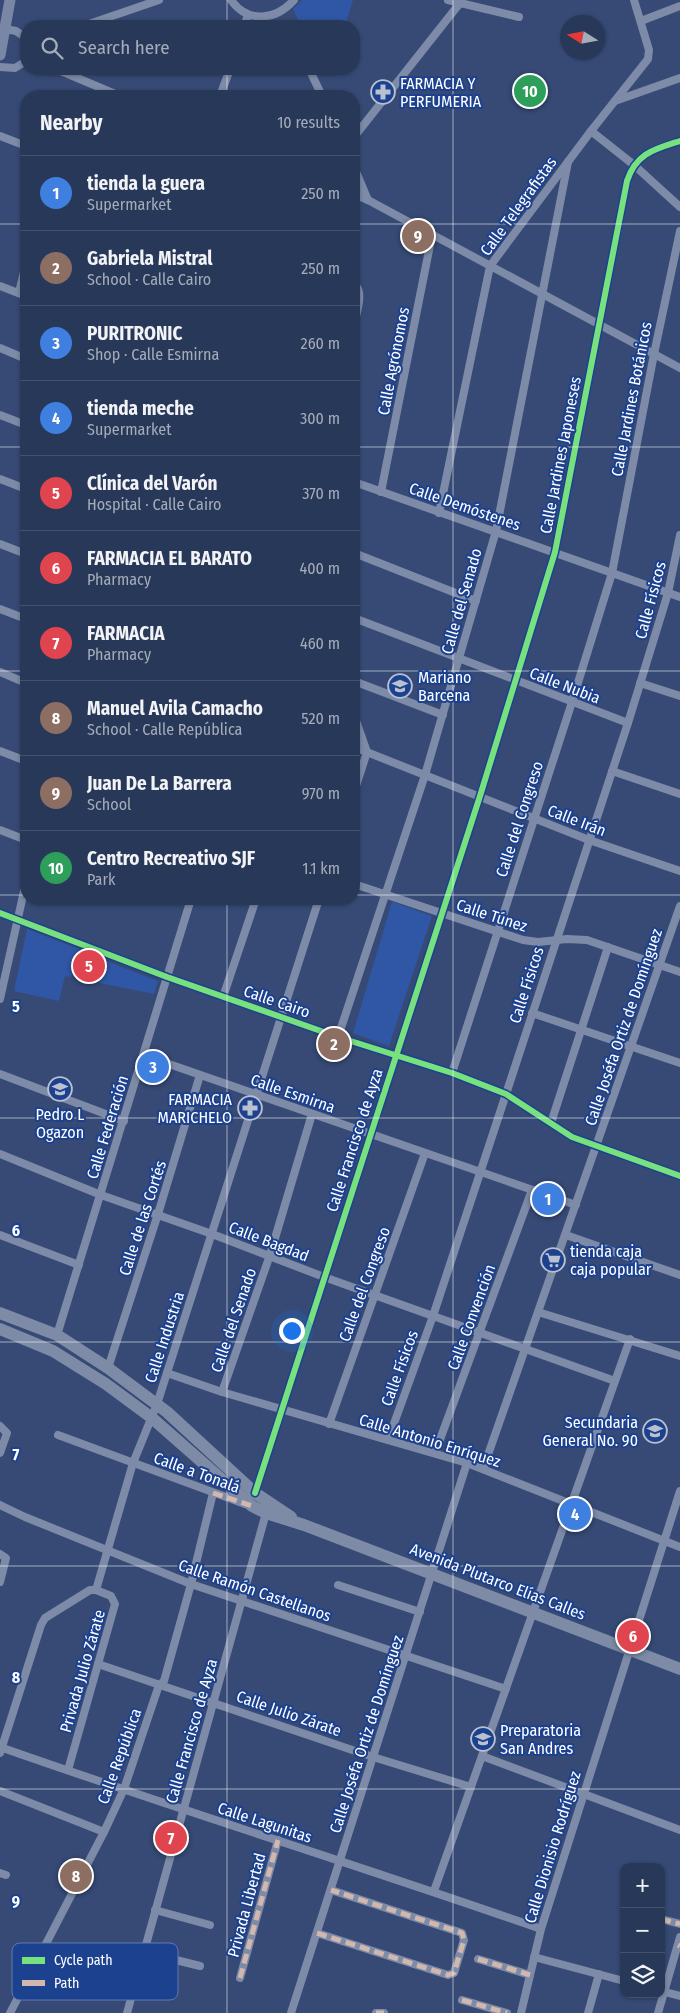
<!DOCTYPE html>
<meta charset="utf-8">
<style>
:root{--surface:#283858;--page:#303f5e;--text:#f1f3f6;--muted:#a5acba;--line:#44526e;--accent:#b9c0cf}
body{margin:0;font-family:"Fira Sans Condensed",sans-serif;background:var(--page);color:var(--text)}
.controls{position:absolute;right:15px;bottom:15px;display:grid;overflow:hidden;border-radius:10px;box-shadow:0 1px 4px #0004}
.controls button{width:45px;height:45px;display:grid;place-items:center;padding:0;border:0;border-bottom:1px solid var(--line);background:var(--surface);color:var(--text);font:25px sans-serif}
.compass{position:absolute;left:560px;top:15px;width:45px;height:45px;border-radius:50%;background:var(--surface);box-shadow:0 1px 4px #0004;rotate:281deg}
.you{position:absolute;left:291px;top:1330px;width:18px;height:18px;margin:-12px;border:4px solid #fff;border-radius:50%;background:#1a73e8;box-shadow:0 0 0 8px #1a73e833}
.badge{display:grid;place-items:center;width:32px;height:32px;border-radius:50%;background:var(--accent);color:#fff;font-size:16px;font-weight:700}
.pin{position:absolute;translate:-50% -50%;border:2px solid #fff;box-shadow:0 1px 5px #0006}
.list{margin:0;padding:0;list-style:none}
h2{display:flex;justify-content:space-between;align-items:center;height:65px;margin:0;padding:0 20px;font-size:21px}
h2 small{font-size:16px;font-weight:400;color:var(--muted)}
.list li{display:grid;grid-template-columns:32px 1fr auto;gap:15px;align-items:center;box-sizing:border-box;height:75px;padding:0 20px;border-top:1px solid var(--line)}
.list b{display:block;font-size:19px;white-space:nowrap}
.list p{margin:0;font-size:16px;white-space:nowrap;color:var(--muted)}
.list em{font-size:16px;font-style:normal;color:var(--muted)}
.icon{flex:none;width:28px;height:28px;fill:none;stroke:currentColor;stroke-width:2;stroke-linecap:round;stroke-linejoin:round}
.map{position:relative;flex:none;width:680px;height:2013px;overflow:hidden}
.search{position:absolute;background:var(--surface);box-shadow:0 1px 4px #0004;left:20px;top:20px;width:340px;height:55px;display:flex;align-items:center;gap:12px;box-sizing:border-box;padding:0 18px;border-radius:20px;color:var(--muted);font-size:19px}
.panel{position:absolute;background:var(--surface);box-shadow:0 1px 4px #0004;left:20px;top:90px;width:340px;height:815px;border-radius:20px}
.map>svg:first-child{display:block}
.green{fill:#3057a5}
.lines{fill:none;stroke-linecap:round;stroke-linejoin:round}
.street{stroke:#7d8ba8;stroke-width:8}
.secondary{stroke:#7a86a5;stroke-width:11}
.primary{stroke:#7d8ba7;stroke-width:12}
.quiet{stroke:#d1b7ad;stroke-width:5;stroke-dasharray:10 5;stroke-linecap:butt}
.cycleway-casing{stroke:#1c418f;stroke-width:9}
.cycleway{stroke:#77e17e;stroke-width:6}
.grid{fill:none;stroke:#fff;stroke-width:1;stroke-opacity:0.55}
.labels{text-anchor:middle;stroke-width:4;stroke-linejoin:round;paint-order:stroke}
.poi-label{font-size:16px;fill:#fff;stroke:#1c418f;text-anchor:start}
.street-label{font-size:16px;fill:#fff;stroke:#1c418f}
.key{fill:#1c418f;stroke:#607ab1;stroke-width:1}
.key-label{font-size:14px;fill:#fff}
.grid-label{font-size:16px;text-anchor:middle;font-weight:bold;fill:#fff;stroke:#1c418f;stroke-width:4;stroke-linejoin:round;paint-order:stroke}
</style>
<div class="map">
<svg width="680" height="2013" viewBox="0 0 680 2013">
<rect width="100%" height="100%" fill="#364a75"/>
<!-- green -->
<g class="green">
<path d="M302,0H353L345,26L319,21L308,26H301L293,9Z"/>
<path d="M392,902L432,916L389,1046L353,1033Z"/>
<path d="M27,929L79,949L72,977L65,976L59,1001L14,991Z"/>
<path d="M106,961L158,981L154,994L99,983Z"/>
</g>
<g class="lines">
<!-- street -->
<g class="street">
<path d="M231,0C248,24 276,20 294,0"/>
<path d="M448,0L519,17"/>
<path d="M641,21L680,6"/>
<path d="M83,26L159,0"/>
<path d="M244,26L248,15"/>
<path d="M5,29L16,31L26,38"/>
<path d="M0,67L15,68L26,61"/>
<path d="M56,69L120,96"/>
<path d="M312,75L322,96"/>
<path d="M220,96L230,69"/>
<path d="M615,101L680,78"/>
<path d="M591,131L634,165L680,207"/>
<path d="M0,136L26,146"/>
<path d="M354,137L460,3L459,0"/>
<path d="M354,167L368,200"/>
<path d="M354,194L368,200L680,368"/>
<path d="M354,284C365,291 356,314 354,325"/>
<path d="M0,286L26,296"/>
<path d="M19,293L26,263"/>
<path d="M0,348L26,359"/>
<path d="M0,415L26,425"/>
<path d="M0,479L26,489"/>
<path d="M354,482L680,597"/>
<path d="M381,492L432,235"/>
<path d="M439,513L490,266L591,131L648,59L649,50L634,0"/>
<path d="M0,544L26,554"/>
<path d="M354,553L476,601"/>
<path d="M0,609L26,619"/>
<path d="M354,618L628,723"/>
<path d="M0,672L26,683"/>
<path d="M354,681L443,715"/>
<path d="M640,683L680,696"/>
<path d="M354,715L367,752L354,792"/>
<path d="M354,747L589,840L680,871"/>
<path d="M0,751L26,761"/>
<path d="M612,771L680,794"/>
<path d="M0,830L26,840"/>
<path d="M354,884L523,940L538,942L567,939L587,940L680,972"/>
<path d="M0,913L167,977L338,1037L452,1073L506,1094L572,1137L680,1176"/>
<path d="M223,997L256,899"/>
<path d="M0,999L26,882"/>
<path d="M532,1013L680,1063"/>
<path d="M338,1037L425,775L496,531L568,162"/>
<path d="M143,1055L576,1205"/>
<path d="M452,1073L572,702L612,573L654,354L680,231"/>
<path d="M0,1074L124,1121"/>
<path d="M551,1123L608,947"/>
<path d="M0,1154L101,1195L212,1234L324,1277L615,1381"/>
<path d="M0,1235L79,1265"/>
<path d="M566,1235L680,1275"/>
<path d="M538,1312L680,1356"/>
<path d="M57,1335L191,899"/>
<path d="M108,1368L158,1214L200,1075"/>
<path d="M167,1373L222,1392L467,1463L680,1547"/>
<path d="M222,1392L270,1255L312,1114"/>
<path d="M329,1424L425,1153"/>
<path d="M0,1426L7,1433L0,1453"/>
<path d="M58,1435L245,1504"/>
<path d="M388,1440L433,1316L628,723L668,593L680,535"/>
<path d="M435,1453L532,1190"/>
<path d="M483,1469L680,906"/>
<path d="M255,1493L480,796L555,552L627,181C636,153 655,149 680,141"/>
<path d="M0,1505L25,1517L191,1584L506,1689"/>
<path d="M0,1554L6,1558L0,1582"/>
<path d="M338,1585L420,1612"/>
<path d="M96,1590L133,1463L157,1404L319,899"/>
<path d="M98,1664L373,1757L471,1787"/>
<path d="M0,1747C179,1810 361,1866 541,1929"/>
<path d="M0,1753L41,1625L45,1618L90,1590H96L111,1596L115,1604L68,1770"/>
<path d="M482,1756L680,1830"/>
<path d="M0,1791L104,1832"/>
<path d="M0,1873L6,1875"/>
<path d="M434,1891L630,1339"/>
<path d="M155,1910L210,1925"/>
<path d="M661,1919L680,1924"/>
<path d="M317,1933L448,1975L454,1973L464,1940L462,1933L331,1890"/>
<path d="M144,1952L200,1966"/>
<path d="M534,1957L624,1981"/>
<path d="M478,1959L530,1975"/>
<path d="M240,1978L278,1840"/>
<path d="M661,1991L680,1996"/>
<path d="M462,2000L507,2013"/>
<path d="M10,2013L104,1832L124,1789L159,1685L164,1681L191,1584L213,1493"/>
<path d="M127,2013L266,1513"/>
<path d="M291,2013L467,1463"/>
<path d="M376,2013H384"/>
<path d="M521,2013L541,1929L680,1491"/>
<path d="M588,2013L599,1974"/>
<path d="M658,2013L680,1937"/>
</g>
<!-- secondary -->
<path class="secondary" d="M0,55L10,0"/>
<!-- primary -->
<g class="primary">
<path d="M0,1313L57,1335L108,1368L167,1412L255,1493L291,1517"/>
<path d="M0,1329L53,1351L106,1384L152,1418L252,1506L266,1513L304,1525L680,1669"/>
</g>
<!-- quiet -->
<g class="quiet">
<path d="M213,1493L252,1506"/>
<path d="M661,1919L680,1924"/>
<path d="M317,1933L448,1975L454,1973L464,1940L462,1933L331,1890"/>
<path d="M678,1945L680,1946"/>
<path d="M478,1959L530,1975"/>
<path d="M240,1978L278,1840"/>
<path d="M462,2000L507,2013"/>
<path d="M376,2013H384"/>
</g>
<!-- cycleway casing -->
<g class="cycleway-casing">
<g id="cycleway">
<path d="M0,913L167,977L338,1037L452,1073L506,1094L572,1137L680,1176"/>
<path d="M255,1493L480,796L555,552L627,181C636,153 655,149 680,141"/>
</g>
</g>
<!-- cycleway -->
<use href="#cycleway" class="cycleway"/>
</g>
<!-- grid -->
<path class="grid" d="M227,0V26M453,0V2013M227,69V96M0,224H26M354,224H680M0,447H26M354,447H680M0,671H26M354,671H680M0,895H26M354,895H680M227,899V2013M0,1118H680M0,1342H680M0,1566H680M0,1789H680"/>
<!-- icons -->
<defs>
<g id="pharmacy-ring" transform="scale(1.25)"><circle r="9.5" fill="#1c418f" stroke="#b9c0cf" stroke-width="1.5"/><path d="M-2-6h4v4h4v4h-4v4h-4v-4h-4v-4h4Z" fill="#b9c0cf"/></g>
<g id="school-ring" transform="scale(1.25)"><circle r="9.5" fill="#1c418f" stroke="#b9c0cf" stroke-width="1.5"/><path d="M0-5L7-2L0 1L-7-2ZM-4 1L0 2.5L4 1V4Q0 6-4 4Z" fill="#b9c0cf"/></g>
<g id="supermarket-ring" transform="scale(1.25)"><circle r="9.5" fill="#1c418f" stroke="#b9c0cf" stroke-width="1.5"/><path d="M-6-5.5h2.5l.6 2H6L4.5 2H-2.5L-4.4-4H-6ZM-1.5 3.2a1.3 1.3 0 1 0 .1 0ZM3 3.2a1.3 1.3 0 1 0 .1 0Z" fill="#b9c0cf"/></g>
<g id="university-ring" transform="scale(1.25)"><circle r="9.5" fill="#1c418f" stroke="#b9c0cf" stroke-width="1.5"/><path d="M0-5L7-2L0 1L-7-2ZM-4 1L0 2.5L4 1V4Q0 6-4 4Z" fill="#b9c0cf"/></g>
</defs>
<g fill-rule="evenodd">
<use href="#pharmacy-ring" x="383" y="92"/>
<use href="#school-ring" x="400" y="686"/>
<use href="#school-ring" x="60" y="1089"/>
<use href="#pharmacy-ring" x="250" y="1108"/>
<use href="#supermarket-ring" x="553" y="1260"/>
<use href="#school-ring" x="655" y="1431"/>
<use href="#university-ring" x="483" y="1739"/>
</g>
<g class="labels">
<!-- poi labels -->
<g class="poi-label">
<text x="400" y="89">FARMACIA Y<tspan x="400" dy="18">PERFUMERIA</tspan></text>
<text x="418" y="683">Mariano<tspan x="418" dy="18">Barcena</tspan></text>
<text x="232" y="1105" text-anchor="end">FARMACIA<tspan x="232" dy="18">MARICHELO</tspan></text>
<text x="60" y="1120" text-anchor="middle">Pedro L<tspan x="60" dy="18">Ogazon</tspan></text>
<text x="570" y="1257">tienda caja<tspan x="570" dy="18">caja popular</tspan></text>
<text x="638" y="1428" text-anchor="end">Secundaria<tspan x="638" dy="18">General No. 90</tspan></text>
<text x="500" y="1736">Preparatoria<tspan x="500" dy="18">San Andres</tspan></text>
</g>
<!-- street labels -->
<g class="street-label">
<text transform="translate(518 206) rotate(-54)" y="6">Calle Telegrafistas</text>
<text transform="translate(393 361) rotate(-79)" y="6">Calle Agrónomos</text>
<text transform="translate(631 399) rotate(-79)" y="6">Calle Jardines Botánicos</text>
<text transform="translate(560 455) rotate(-79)" y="6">Calle Jardines Japoneses</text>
<text transform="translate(465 506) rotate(19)" y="6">Calle Demóstenes</text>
<text transform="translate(650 600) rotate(-75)" y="6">Calle Físicos</text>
<text transform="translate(461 601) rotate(-74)" y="6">Calle del Senado</text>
<text transform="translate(565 685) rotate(21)" y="6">Calle Nubia</text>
<text transform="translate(519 819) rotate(-72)" y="6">Calle del Congreso</text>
<text transform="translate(577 820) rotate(21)" y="6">Calle Irán</text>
<text transform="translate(492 915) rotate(18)" y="6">Calle Túnez</text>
<text transform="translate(526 985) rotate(-72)" y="6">Calle Físicos</text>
<text transform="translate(277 1001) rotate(19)" y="6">Calle Cairo</text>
<text transform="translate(623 1027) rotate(-71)" y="6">Calle Joséfa Ortiz de Domínguez</text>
<text transform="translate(293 1093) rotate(19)" y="6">Calle Esmirna</text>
<text transform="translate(107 1127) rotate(-73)" y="6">Calle Federación</text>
<text transform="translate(354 1140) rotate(-72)" y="6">Calle Francisco de Ayza</text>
<text transform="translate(142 1218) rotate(-72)" y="6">Calle de las Cortés</text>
<text transform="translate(269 1241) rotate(21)" y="6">Calle Bagdad</text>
<text transform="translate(364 1284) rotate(-70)" y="6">Calle del Congreso</text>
<text transform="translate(471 1317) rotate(-70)" y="6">Calle Convención</text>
<text transform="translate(233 1320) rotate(-71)" y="6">Calle del Senado</text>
<text transform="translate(164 1337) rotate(-72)" y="6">Calle Industria</text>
<text transform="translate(399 1368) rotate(-70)" y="6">Calle Físicos</text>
<text transform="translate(430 1440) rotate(17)" y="6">Calle Antonio Enríquez</text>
<text transform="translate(197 1472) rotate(20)" y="6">Calle a Tonalá</text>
<text transform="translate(498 1581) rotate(21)" y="6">Avenida Plutarco Elías Calles</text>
<text transform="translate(255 1590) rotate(19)" y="6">Calle Ramón Castellanos</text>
<text transform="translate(82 1671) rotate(-74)" y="6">Privada Julio Zárate</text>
<text transform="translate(289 1713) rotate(19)" y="6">Calle Julio Zárate</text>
<text transform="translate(191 1731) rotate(-74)" y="6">Calle Francisco de Ayza</text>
<text transform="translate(366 1734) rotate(-72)" y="6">Calle Joséfa Ortiz de Domínguez</text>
<text transform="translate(119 1756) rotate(-70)" y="6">Calle República</text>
<text transform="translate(265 1822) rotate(18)" y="6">Calle Lagunitas</text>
<text transform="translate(552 1847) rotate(-73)" y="6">Calle Dionisio Rodríguez</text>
<text transform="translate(246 1905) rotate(-75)" y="6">Privada Libertad</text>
</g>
</g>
<!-- legend -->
<rect x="12" y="1943" width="166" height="57" rx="8" class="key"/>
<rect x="22" y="1957" width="23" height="7" fill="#77e17e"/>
<rect x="22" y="1980" width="23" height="6" fill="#d1b7ad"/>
<g class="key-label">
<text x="54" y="1965">Cycle path</text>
<text x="54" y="1988">Path</text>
</g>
<g class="grid-label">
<text x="16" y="1012">5</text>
<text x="16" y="1236">6</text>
<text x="16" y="1460">7</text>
<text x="16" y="1683">8</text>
<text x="16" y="1907">9</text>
</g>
</svg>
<div class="controls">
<button>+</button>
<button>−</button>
<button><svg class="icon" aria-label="layers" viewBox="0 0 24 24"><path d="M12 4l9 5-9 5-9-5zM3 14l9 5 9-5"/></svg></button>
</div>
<svg class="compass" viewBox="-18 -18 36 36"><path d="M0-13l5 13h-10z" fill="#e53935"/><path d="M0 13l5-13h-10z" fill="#a5acba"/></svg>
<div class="you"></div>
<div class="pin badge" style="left:548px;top:1199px;background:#3f7fe0">1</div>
<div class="pin badge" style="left:334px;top:1044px;background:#8d6e63">2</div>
<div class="pin badge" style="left:153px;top:1067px;background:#3f7fe0">3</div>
<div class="pin badge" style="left:575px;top:1514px;background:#3f7fe0">4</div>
<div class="pin badge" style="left:89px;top:966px;background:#e0444e">5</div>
<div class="pin badge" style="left:633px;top:1636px;background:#e0444e">6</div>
<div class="pin badge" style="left:171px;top:1838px;background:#e0444e">7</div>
<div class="pin badge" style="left:76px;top:1876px;background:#8d6e63">8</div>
<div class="pin badge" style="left:418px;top:236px;background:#8d6e63">9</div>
<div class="pin badge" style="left:530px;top:91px;background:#2e9e5b">10</div>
<div class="search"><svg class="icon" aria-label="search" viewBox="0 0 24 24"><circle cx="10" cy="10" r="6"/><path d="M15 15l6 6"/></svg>Search here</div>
<section class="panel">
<h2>Nearby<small>10 results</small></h2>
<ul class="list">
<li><span class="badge" style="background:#3f7fe0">1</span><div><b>tienda la guera</b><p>Supermarket</p></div><em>250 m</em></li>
<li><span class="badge" style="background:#8d6e63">2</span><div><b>Gabriela Mistral</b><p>School · Calle Cairo</p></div><em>250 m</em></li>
<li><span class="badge" style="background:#3f7fe0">3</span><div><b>PURITRONIC</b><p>Shop · Calle Esmirna</p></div><em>260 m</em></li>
<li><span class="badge" style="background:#3f7fe0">4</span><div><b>tienda meche</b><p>Supermarket</p></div><em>300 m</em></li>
<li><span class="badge" style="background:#e0444e">5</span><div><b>Clínica del Varón</b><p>Hospital · Calle Cairo</p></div><em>370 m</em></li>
<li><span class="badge" style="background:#e0444e">6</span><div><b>FARMACIA EL BARATO</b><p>Pharmacy</p></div><em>400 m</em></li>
<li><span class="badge" style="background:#e0444e">7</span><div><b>FARMACIA</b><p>Pharmacy</p></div><em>460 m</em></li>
<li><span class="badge" style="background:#8d6e63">8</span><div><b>Manuel Avila Camacho</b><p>School · Calle República</p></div><em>520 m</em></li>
<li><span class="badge" style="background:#8d6e63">9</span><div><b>Juan De La Barrera</b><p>School</p></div><em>970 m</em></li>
<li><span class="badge" style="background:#2e9e5b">10</span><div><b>Centro Recreativo SJF</b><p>Park</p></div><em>1.1 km</em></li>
</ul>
</section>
</div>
